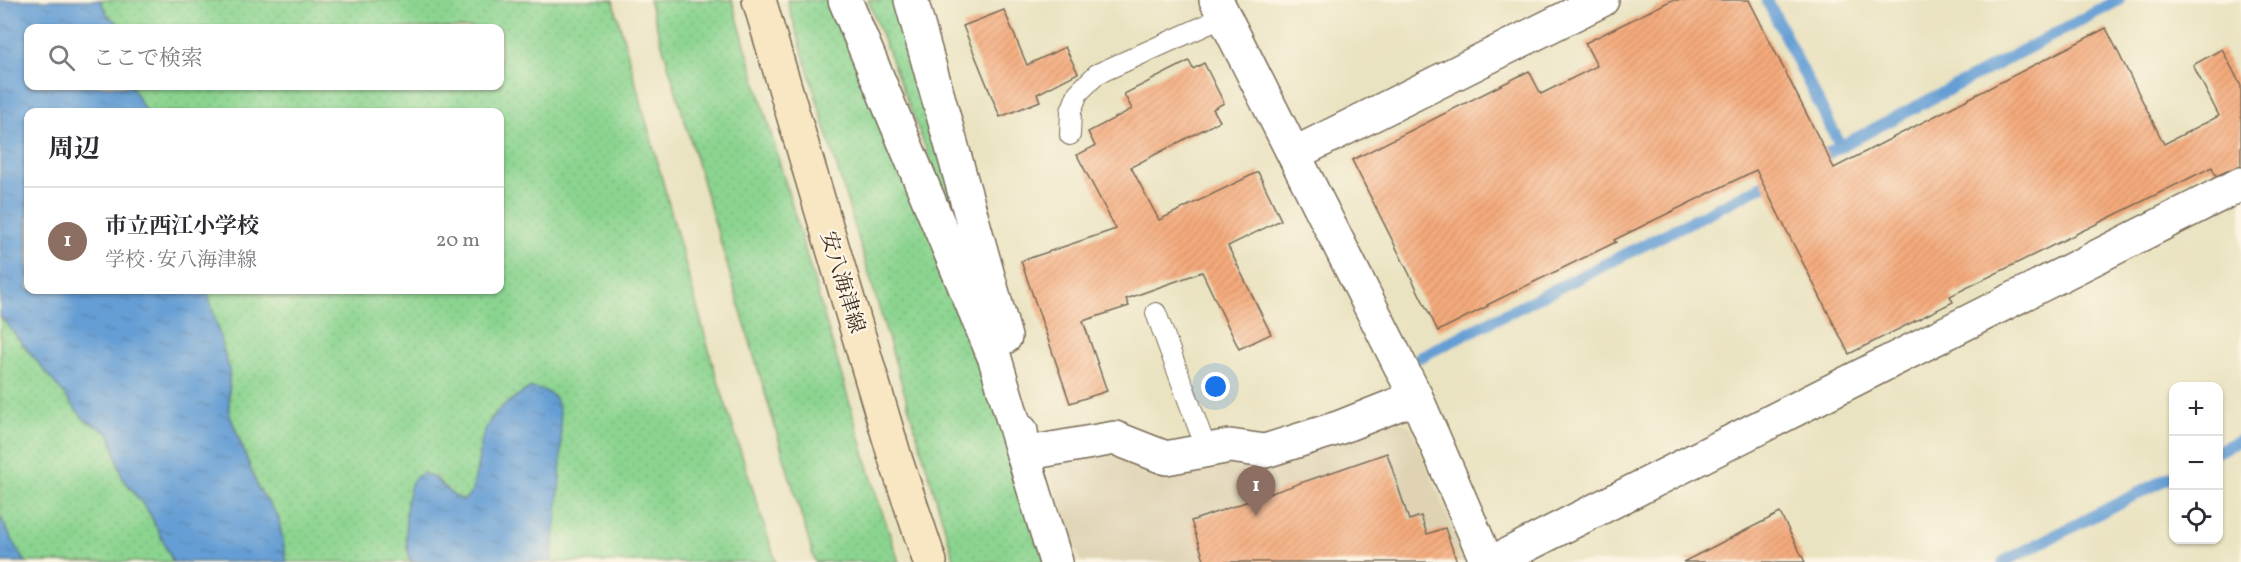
<!DOCTYPE html>
<html lang="ja">
<meta charset="utf-8">
<style>
:root{--surface:#fff;--page:#f2f2f3;--text:#2b2b33;--muted:#7c7c81;--line:#e1e1e2;--accent:#d93025}
body{margin:0;font-family:Vollkorn,"Noto Serif JP",serif;background:var(--page);color:var(--text)}
.controls{position:absolute;right:18px;bottom:18px;display:grid;overflow:hidden;border-radius:12px;box-shadow:0 2px 4px #0004}
.controls button{width:54px;height:54px;display:grid;place-items:center;padding:0;border:0;border-bottom:2px solid var(--line);background:var(--surface);color:var(--text);font:30px sans-serif}
.you{position:absolute;left:1216px;top:387px;width:21px;height:21px;margin:-15px;border:4px solid #fff;border-radius:50%;background:#1a73e8;box-shadow:0 0 0 9px #1a73e833}
.badge{display:grid;place-items:center;width:39px;height:39px;border-radius:50%;background:var(--accent);color:#fff;font-size:20px;font-weight:700}
.pin{position:absolute;translate:-50% -50px;filter:drop-shadow(0 2px 3px #0008)}
.pin::after{content:'';position:absolute;top:32px;width:21px;height:18px;background:inherit;clip-path:polygon(0 0,100% 0,50% 100%)}
.list{margin:0;padding:0;list-style:none}
h2{display:flex;justify-content:space-between;align-items:center;height:78px;margin:0;padding:0 24px;font-size:26px}
h2 small{font-size:20px;font-weight:400;color:var(--muted)}
.list li{display:grid;grid-template-columns:39px 1fr auto;gap:18px;align-items:center;box-sizing:border-box;height:108px;padding:0 24px;border-top:2px solid var(--line)}
.list b{display:block;font-size:22px;white-space:nowrap}
.list p{margin:0;font-size:20px;white-space:nowrap;color:var(--muted)}
.list em{font-size:20px;font-style:normal;color:var(--muted)}
.icon{flex:none;width:33px;height:33px;fill:none;stroke:currentColor;stroke-width:2;stroke-linecap:round;stroke-linejoin:round}
.map{position:relative;flex:none;width:2241px;height:562px;overflow:hidden}
.search{position:absolute;background:var(--surface);box-shadow:0 2px 4px #0004;left:24px;top:24px;width:480px;height:66px;display:flex;align-items:center;gap:15px;box-sizing:border-box;padding:0 21px;border-radius:12px;color:var(--muted);font-size:22px}
.panel{position:absolute;background:var(--surface);box-shadow:0 2px 4px #0004;left:24px;top:108px;width:480px;height:186px;border-radius:12px}
.map>svg:first-child{display:block}
.built{fill:#dfd3b4}
.green{fill:url(#green-dots);stroke:#637f57;stroke-width:1.5}
.water{fill:url(#water-ripples);stroke:#506479;stroke-width:1.5}
.lines{fill:none;stroke-linecap:round;stroke-linejoin:round}
.stream{stroke:#659ed4;stroke-width:12}
.building{fill:url(#building-hatch)}
.lane-casing{stroke:#786b57;stroke-width:22}
.street-casing{stroke:#786b57;stroke-width:36}
.secondary-casing{stroke:#786b57;stroke-width:36}
.lane{stroke:#fff;stroke-width:20}
.street{stroke:#fff;stroke-width:33}
.secondary{stroke:#f9e7c3;stroke-width:33}
.labels{text-anchor:middle;stroke-width:4.5;stroke-linejoin:round;paint-order:stroke}
.street-label{font-size:21px;fill:#3b2a1e;stroke:#fcf5e5}
</style>
<div class="map">
<svg width="2241" height="562" viewBox="0 0 2241 562">
<defs>
<pattern id="green-dots" width="8" height="8" patternUnits="userSpaceOnUse" patternTransform="scale(1.5)"><rect width="8" height="8" fill="#8bd490"/><path d="M2 2h.1M6 6h.1" fill="none" stroke="#79b67c" stroke-width="1.8" stroke-linecap="round"/></pattern>
<pattern id="water-ripples" width="26" height="14" patternUnits="userSpaceOnUse" patternTransform="scale(1.5)"><rect width="26" height="14" fill="#659ed4"/><path d="M2 4q2-2 4 0t4 0M15 11q2-2 4 0t4 0" fill="none" stroke="#5481ab"/></pattern>
<pattern id="building-hatch" width="6" height="6" patternUnits="userSpaceOnUse" patternTransform="scale(1.5)"><rect width="6" height="6" fill="#f4aa7b"/><path d="M-1 1l2-2M0 6l6-6M5 7l2-2" fill="none" stroke="#d2926a"/></pattern>
</defs>
<rect width="100%" height="100%" fill="#fcf5e5"/>
<filter id="ink" filterUnits="userSpaceOnUse"><feTurbulence type="fractalNoise" baseFrequency=".0167" numOctaves="2"/><feDisplacementMap in="SourceGraphic" scale="12" xChannelSelector="R" yChannelSelector="G"/><feConvolveMatrix kernelMatrix="1 2 1 2 8 2 1 2 1" color-interpolation-filters="sRGB"/></filter>
<filter id="wash" filterUnits="userSpaceOnUse"><feTurbulence type="fractalNoise" baseFrequency=".008" numOctaves="4" result="noise"/><feDisplacementMap in="SourceGraphic" scale="24" xChannelSelector="R" yChannelSelector="G"/><feGaussianBlur stdDeviation="1.35" result="paint"/><feColorMatrix in="noise" values="0 0 0 0 0 0 0 0 0 0 0 0 0 0 0 0 0 1.4 0 .05"/><feComposite in="paint" operator="in"/></filter>
<g filter="url(#wash)">
<rect width="100%" height="100%" fill="#eae3c1"/>
<!-- built -->
<path class="built" d="M1393,419L1411,427L1466,562H1081L1045,459L1091,453L1232,461L1238,469L1281,463Z"/>
<!-- green -->
<g class="green">
<path d="M100,0H613L713,365L776,562H551C558,512 562,464 560,413L530,388C472,421 486,436 472,493L464,501L454,497L435,477L409,559L411,562H287L278,516L258,488L229,412V369L207,290H500V112H146L131,86H500V28H123L108,15Z"/>
<path d="M649,0H732L877,497L899,562H815Z"/>
<path d="M787,0H836L984,359L1045,562H955Z"/>
<path d="M868,0H901L999,337Z"/>
<path d="M0,316L84,419L110,434L122,477L150,514L173,562H26L18,551L0,516Z"/>
</g>
<!-- water -->
<g class="water">
<path d="M0,0H100L108,15L123,28H28V86H131L146,112H28V290H207L229,369V413L258,488L278,516L287,562H173L150,514L122,477L110,434L84,419L0,316Z"/>
<path d="M530,388C540,389 552,391 557,402C561,411 560,423 561,433C562,477 557,519 551,562H411C404,545 403,493 415,478C415,478 422,474 423,473C442,479 446,495 464,500L472,492C486,436 472,422 530,388Z"/>
<path d="M0,516L18,551L26,562H0Z"/>
</g>
<g class="lines">
<!-- stream -->
<g class="stream">
<path d="M1767,0L1841,147"/>
<path d="M1813,161L2119,0"/>
<path d="M1420,357L1778,178"/>
<path d="M2218,451L2241,440"/>
<path d="M2003,562L2174,475"/>
</g>
</g>
<g id="blocks">
<!-- building -->
<g class="building">
<path d="M1672,0H1749L1834,168L2106,28L2164,144L2219,116L2193,65L2222,49L2241,86V165L2216,176L2212,167L1950,296L1953,302L1849,354L1756,170L1614,240L1616,242L1487,305L1488,306L1438,331L1352,160L1529,71L1541,94L1597,66L1585,43Z"/>
<path d="M1004,10L1027,65L1065,47L1078,73L1037,94L1040,101L1000,117L963,26Z"/>
<path d="M1189,61L1193,69L1204,63L1224,103L1213,109L1220,121L1131,167L1159,220L1258,172L1281,220L1228,246L1271,334L1239,349L1202,272L1126,299L1129,306L1083,321L1107,391L1070,403L1021,261L1116,229L1077,155L1095,146L1088,132L1132,109L1124,94Z"/>
<path d="M1387,453L1409,520L1421,516L1427,534L1445,528L1457,562H1205L1191,521Z"/>
<path d="M1780,513L1805,562H1683Z"/>
</g>
</g>
</g>
<g filter="url(#ink)">
<use href="#blocks" fill-opacity="0" stroke="#786b57" stroke-width="1.5"/>
<g class="lines">
<!-- lane casing -->
<g class="lane-casing">
<g id="lane">
<path d="M1070,135L1071,111L1078,93L1097,74L1224,17"/>
<path d="M1156,313L1207,451"/>
</g>
</g>
<!-- street casing -->
<g class="street-casing">
<g id="street">
<path d="M845,0L995,359L1023,454L1115,438L1166,458L1230,446L1265,451L1338,428L1416,397"/>
<path d="M911,0L1005,337"/>
<path d="M1216,0L1416,397L1487,562"/>
<path d="M1294,154L1602,0"/>
<path d="M1021,431L1023,454L1056,562"/>
<path d="M1493,562L2241,184"/>
</g>
</g>
<!-- secondary casing -->
<g class="secondary-casing">
<path id="secondary" d="M759,0L896,461L930,562"/>
</g>
<!-- lane -->
<use href="#lane" class="lane"/>
<!-- street -->
<use href="#street" class="street"/>
<!-- secondary -->
<use href="#secondary" class="secondary"/>
</g>
</g>
<g class="labels">
<!-- street labels -->
<g class="street-label">
<text transform="translate(843 282) rotate(73)" y="7">安八海津線</text>
</g>
</g>
</svg>
<div class="controls">
<button>+</button>
<button>−</button>
<button><svg class="icon" aria-label="locate" viewBox="0 0 24 24"><circle cx="12" cy="12" r="6"/><path d="M12 2v4M12 18v4M2 12h4M18 12h4"/></svg></button>
</div>
<div class="you"></div>
<div class="pin badge" style="left:1256px;top:516px;background:#8d6e63">1</div>
<div class="search"><svg class="icon" aria-label="search" viewBox="0 0 24 24"><circle cx="10" cy="10" r="6"/><path d="M15 15l6 6"/></svg>ここで検索</div>
<section class="panel">
<h2>周辺<small></small></h2>
<ul class="list">
<li><span class="badge" style="background:#8d6e63">1</span><div><b>市立西江小学校</b><p>学校 · 安八海津線</p></div><em>20 m</em></li>
</ul>
</section>
</div>
